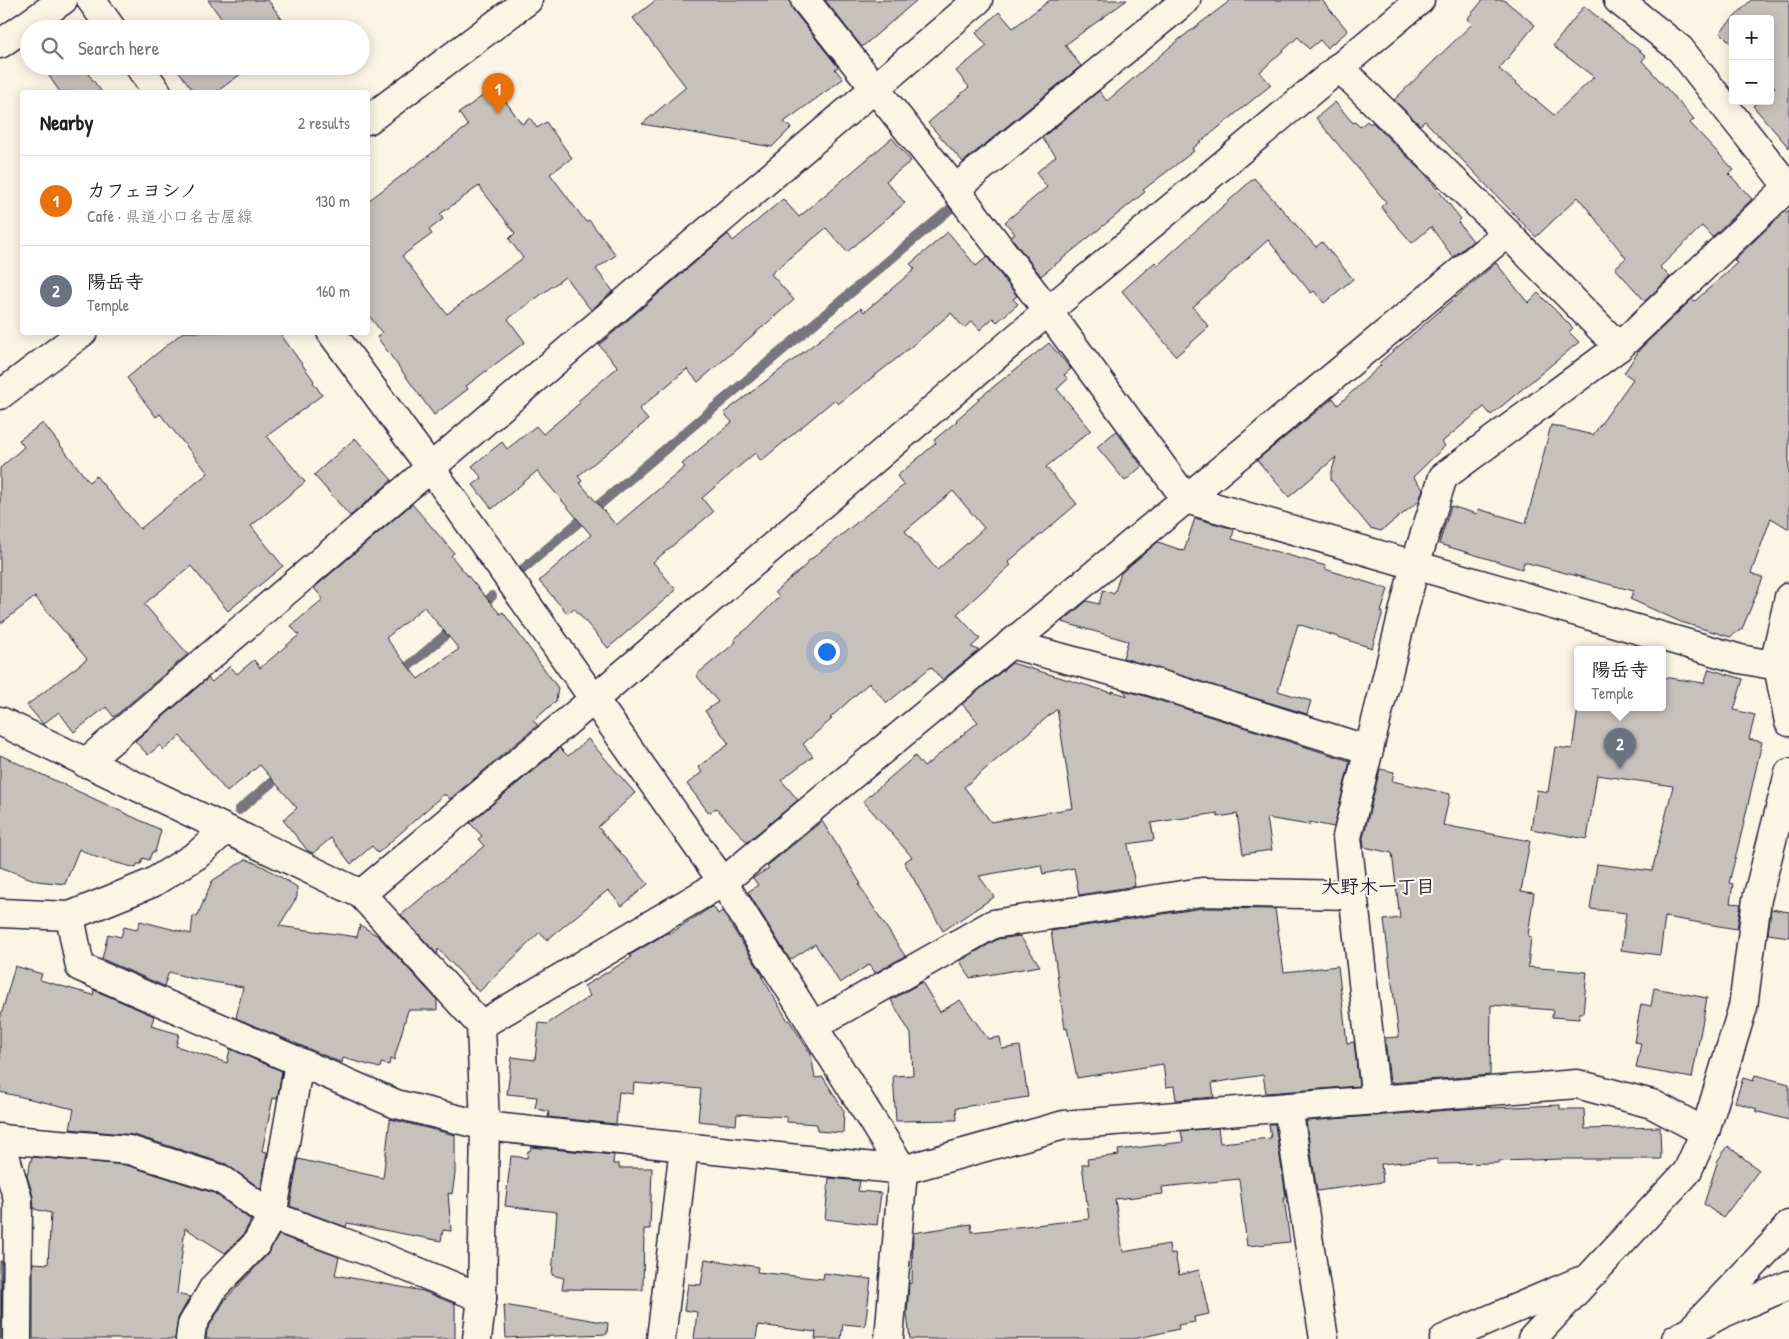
<!DOCTYPE html>
<meta charset="utf-8">
<style>
:root{--surface:#fff;--page:#f6f6f6;--text:#202124;--muted:#757577;--line:#e0e0e0;--accent:#2563eb}
body{margin:0;font-family:"Patrick Hand","Klee One",sans-serif;background:var(--page);color:var(--text)}
.controls{position:absolute;right:15px;top:15px;display:grid;overflow:hidden;border-radius:5px;box-shadow:0 2px 12px #0003}
.controls button{width:45px;height:45px;display:grid;place-items:center;padding:0;border:0;border-bottom:1px solid var(--line);background:var(--surface);color:var(--text);font:25px sans-serif}
.you{position:absolute;left:826px;top:651px;width:18px;height:18px;margin:-12px;border:4px solid #fff;border-radius:50%;background:#1a73e8;box-shadow:0 0 0 8px #1a73e833}
.badge{display:grid;place-items:center;width:32px;height:32px;border-radius:50%;background:var(--accent);color:#fff;font-size:16px;font-weight:700}
.pin{position:absolute;translate:-50% -41px;filter:drop-shadow(0 1px 2px #0008)}
.pin::after{content:'';position:absolute;top:26px;width:18px;height:15px;background:inherit;clip-path:polygon(0 0,100% 0,50% 100%)}
.popup{position:absolute;left:1574px;top:646px;width:92px;height:65px;box-sizing:border-box;display:grid;place-content:center;border-radius:5px;background:var(--surface);filter:drop-shadow(0 1px 4px #0005);font-size:16px;white-space:nowrap;color:var(--muted)}
.popup b{font-size:19px;color:var(--text)}
.popup::after{content:'';position:absolute;left:50%;top:100%;margin-left:-10px;border:10px solid transparent;border-top-color:var(--surface)}
.list{margin:0;padding:0;list-style:none}
h2{display:flex;justify-content:space-between;align-items:center;height:65px;margin:0;padding:0 20px;font-size:21px}
h2 small{font-size:16px;font-weight:400;color:var(--muted)}
.list li{display:grid;grid-template-columns:32px 1fr auto;gap:15px;align-items:center;box-sizing:border-box;height:90px;padding:0 20px;border-top:1px solid var(--line)}
.list b{display:block;font-size:19px;white-space:nowrap}
.list p{margin:0;font-size:16px;white-space:nowrap;color:var(--muted)}
.list em{font-size:16px;font-style:normal;color:var(--muted)}
.icon{flex:none;width:28px;height:28px;fill:none;stroke:currentColor;stroke-width:2;stroke-linecap:round;stroke-linejoin:round}
.map{position:relative;flex:none;width:1789px;height:1339px;overflow:hidden}
.search{position:absolute;background:var(--surface);box-shadow:0 2px 12px #0003;left:20px;top:20px;width:350px;height:55px;display:flex;align-items:center;gap:12px;box-sizing:border-box;padding:0 18px;border-radius:28px;color:var(--muted);font-size:19px}
.panel{position:absolute;background:var(--surface);box-shadow:0 2px 12px #0003;left:20px;top:90px;width:350px;height:245px;border-radius:5px}
.map>svg:first-child{display:block}
.lines{fill:none;stroke-linecap:round;stroke-linejoin:round}
.stream{stroke:#78757e;stroke-width:10}
.building{fill:#c6c1bb;stroke:#22223b;fill-rule:evenodd}
.minor-casing{stroke:#22223b;stroke-width:31}
.major-casing{stroke:#22223b;stroke-width:31}
.minor{stroke:#fcf5e5;stroke-width:28}
.major{stroke:#fcf5e5;stroke-width:28}
.labels{text-anchor:middle;stroke-width:4.5;stroke-linejoin:round;paint-order:stroke}
.neighbourhood-label{font-size:19px;font-weight:bold;fill:#22223b;stroke:#fcf5e5}
</style>
<div class="map">
<svg width="1789" height="1339" viewBox="0 0 1789 1339">
<rect width="100%" height="100%" fill="#fcf5e5"/>
<filter id="ink" filterUnits="userSpaceOnUse"><feTurbulence type="fractalNoise" baseFrequency=".02" numOctaves="2"/><feDisplacementMap in="SourceGraphic" scale="10" xChannelSelector="R" yChannelSelector="G"/><feConvolveMatrix kernelMatrix="1 2 1 2 8 2 1 2 1" color-interpolation-filters="sRGB"/></filter>
<g filter="url(#ink)">
<g class="lines">
<!-- stream -->
<g class="stream">
<path d="M523,569L950,209"/>
<path d="M478,607L492,596"/>
<path d="M398,675L456,626"/>
<path d="M239,810L284,772"/>
</g>
</g>
<!-- building -->
<g class="building">
<path d="M208,0H268L289,29H229Z"/>
<path d="M656,0H790L793,10L838,67L835,69L843,79L784,122L791,128L772,147L642,124L686,87L633,18Z"/>
<path d="M825,0H917L862,47Z"/>
<path d="M1050,0H1127L1065,45L1081,66L963,162L928,123L969,87L956,71L987,46L976,33L999,12L1013,28Z"/>
<path d="M1231,0H1322L1348,31L1327,48L1320,40L1309,49L1298,37L1260,72L1271,85L1192,149L1194,151L1143,190L1145,192L1041,276L1011,237L1015,234L1005,222L1047,187L1036,173L1056,156L1042,138L1099,91L1107,101L1177,41Z"/>
<path d="M1483,0H1504L1535,25L1499,69L1554,115L1594,77L1553,46L1584,6L1646,56L1642,61L1694,119L1690,123L1734,170L1729,174L1752,199L1712,237L1702,226L1660,267L1670,277L1645,301L1615,268L1626,258L1578,197L1536,237L1425,121L1420,125L1394,100L1472,24L1467,19Z"/>
<path d="M1751,0H1789V148L1753,106L1759,101H1770V91L1775,87L1770,82V19H1733V45L1720,32Z"/>
<path d="M42,66H82L102,92H60Z"/>
<path d="M180,66H252L216,92H194L177,69Z"/>
<path d="M495,87L522,124L530,118L537,128L546,122L572,158L550,174L586,222L589,220L616,255L596,269L613,291L591,310L565,277L508,319L525,342L466,386L468,389L434,415L377,337L382,333L368,314V201L468,126L459,113ZM479,186L515,233L509,239L523,258L447,314L402,256L432,234L429,230L443,219L440,214Z"/>
<path d="M1335,102L1353,123L1355,122L1360,127L1367,121L1370,124L1372,122L1426,175L1461,219L1458,222L1473,241L1453,257L1431,227L1412,243L1381,207L1386,202L1316,118Z"/>
<path d="M892,138L911,161L886,181L905,203L847,252L826,228L771,274L794,300L698,382L687,369L639,409L648,420L578,476L582,481L580,483L616,525L685,467L682,464L732,422L724,413L861,308L864,312L915,269L910,264L948,232L976,266L987,257L1017,296L1013,299L1018,304L997,322L993,318L980,330L972,321L964,328L951,313L900,356L838,404L834,400L761,461L755,453L702,498L713,512L653,562L676,590L608,648L574,608L568,614L539,581L591,535L537,471L492,509L473,485L482,478L472,466L502,442L507,449L536,426L543,434L580,403L578,401L618,367L599,345L728,234L733,241L783,199L799,217Z"/>
<path d="M1254,178L1316,247L1322,242L1353,279L1324,303L1314,291L1311,293L1268,240L1193,307L1209,327L1176,356L1122,291L1155,262L1158,265Z"/>
<path d="M1789,210V529L1771,518L1751,573L1763,578L1742,629L1730,637L1681,622L1630,599L1634,591L1524,562L1522,569L1439,544L1451,506L1477,514L1478,509L1526,523L1551,425L1593,435L1633,379L1624,373L1640,349L1692,299L1695,301L1737,263L1734,260L1773,223Z"/>
<path d="M1496,263L1528,303L1538,293L1573,328L1569,332L1579,342L1491,415L1484,407L1442,442L1445,446L1413,477L1423,489L1419,501L1381,531L1370,528L1331,480V474L1336,457L1289,497L1257,460L1333,398L1338,405L1381,365L1379,363Z"/>
<path d="M183,332H279L314,381L313,382L322,395L267,436L305,482L251,526L283,566L228,611L191,566L144,604L188,654L114,717L106,707L74,732L59,712L43,724L27,705L87,659L35,597L0,624V468L24,447L19,440L43,423L89,482L96,476L140,529L208,473L160,414L156,417L127,378Z"/>
<path d="M1049,343L1071,369L1064,375L1068,379L1057,389L1091,430L1046,467L1077,504L1008,562L1011,565L957,614L980,639L971,647L979,650L942,680L931,667L887,703L869,683L830,718L832,719L803,744L813,756L781,780L798,800L747,842L716,808L709,813L687,784L702,772L698,767L729,744L705,711L718,702L696,675L736,642L734,639L748,628L779,597L775,592L807,564L806,563L904,485L897,476L936,443L934,440L957,421L956,420L979,400L978,399ZM953,491L984,528L937,570L905,531Z"/>
<path d="M1116,431L1142,466L1125,481L1097,447Z"/>
<path d="M355,438L392,480L350,516L314,475Z"/>
<path d="M412,504L454,553L451,556L500,614L503,612L558,688L556,701L533,721L538,725L450,799L446,795H443L378,853L372,846L351,864L331,838L313,853L308,851L283,820L297,808L260,765L227,792L180,736L164,750L160,745L148,755L135,741L208,678L212,682L230,666L237,674L254,660L260,668L299,635L291,626L323,599L314,588ZM424,607L459,649L418,679L386,638Z"/>
<path d="M1195,518L1234,529L1232,539L1326,566L1325,569L1388,589L1381,612H1383L1372,648L1298,624L1278,691L1311,701L1307,714L1123,658L1128,641L1062,622L1087,601L1099,604L1103,590L1114,594L1121,573L1158,542L1184,551Z"/>
<path d="M1012,663L1112,693V691L1128,696L1123,690L1145,696L1350,761L1334,827L1309,822V825L1267,818L1272,850L1243,854L1237,814L1218,817V813L1151,823L1154,840L1128,844L1135,886L1079,895L1074,868L1043,874L1041,865L979,876L994,897L943,931L904,862L912,857L863,801L915,756L924,767L978,722L962,704ZM1057,709L1073,808L991,822L964,787Z"/>
<path d="M1709,669L1743,679L1734,710L1755,715L1749,739L1762,742L1742,831L1729,883L1733,884L1730,903L1741,904L1737,929L1665,917L1660,955L1621,950L1626,913L1590,909L1597,864L1652,871L1673,786L1597,775L1587,839L1531,829L1537,790L1548,792L1555,747L1572,749L1578,708H1662V677L1704,683Z"/>
<path d="M588,739L635,793L598,827L648,884L622,906L608,890L547,940L540,932L479,992L438,949L437,954L401,915L484,846L478,839L482,836L470,823L560,748L568,756Z"/>
<path d="M0,755L161,830L155,852H152L149,860L143,858L141,864H137L136,868L98,858L79,849L65,884L37,881L0,867Z"/>
<path d="M1380,769L1394,772L1392,781L1450,794L1443,825L1530,841L1521,891L1534,893L1528,936L1531,937L1528,967L1587,972L1583,1013H1579V1019L1552,1017L1553,1010L1491,1005L1490,1075L1390,1083L1385,1038L1399,1037L1384,920L1400,918L1392,853L1364,847L1363,838Z"/>
<path d="M822,821L861,884L859,885L905,956L875,973L870,964L840,983L815,944L790,960L748,892L758,885L753,878L769,868L767,866Z"/>
<path d="M246,859L264,867L297,887V897L279,926L357,937L360,925L378,936L437,1000V1010H408L394,1060L390,1059L389,1065L381,1063L380,1068L343,1058L342,1063L236,1018L243,987L190,978L169,972L164,986L102,959L108,934L121,937L124,927L137,930L140,921L191,934L193,916L197,917L212,881Z"/>
<path d="M713,906L718,914L722,911L763,976L762,977L788,1021L789,1020L811,1054L815,1078L823,1077L844,1111L843,1133L817,1131V1124L787,1122V1117L737,1114L736,1125L698,1121L701,1089L634,1083L633,1094L619,1092L616,1124L548,1117L549,1112L535,1108L537,1097L507,1094L512,1057L535,1060L539,1023L547,1024L590,996L584,986L631,958L630,955L669,932V934Z"/>
<path d="M1203,908L1275,909L1284,972L1338,966L1347,1043L1354,1042L1359,1086L1266,1093L1263,1075L1212,1083L1214,1097L1176,1100L1174,1086L1166,1087L1163,1064L1077,1078L1067,1028L1065,1029L1051,931Z"/>
<path d="M1771,909L1789,912V937L1768,934Z"/>
<path d="M1020,936L1040,966L970,978L960,961L998,939Z"/>
<path d="M15,966L42,974L40,980L93,995L94,990L154,1016L151,1026L179,1034L176,1046L227,1063L230,1049L282,1071L277,1099L273,1098L262,1151L267,1152L261,1189L226,1164L134,1135L70,1129L74,1109L0,1092V1019Z"/>
<path d="M922,982L940,1012L960,1000L988,1039L1000,1037L1002,1049L1020,1046L1028,1097L956,1108L957,1120L896,1121L893,1076L913,1075L911,1034L891,1000Z"/>
<path d="M1654,988L1707,998L1692,1078L1636,1068L1641,1043L1634,1042L1641,1004L1651,1006Z"/>
<path d="M1755,1075L1789,1084V1120L1755,1111L1757,1109L1735,1102L1743,1078L1753,1081Z"/>
<path d="M1560,1105V1109H1584L1585,1129L1660,1127L1661,1159H1563L1499,1161V1163L1437,1164V1159L1381,1164L1383,1182L1317,1191L1306,1121L1490,1107V1108Z"/>
<path d="M390,1119L455,1135V1174L452,1194L448,1193L451,1231L443,1230L441,1241L347,1223L346,1227L290,1206L298,1159L383,1178Z"/>
<path d="M1269,1124H1275L1286,1197L1284,1198L1290,1242L1247,1246L1239,1179L1162,1187L1163,1194L1115,1199L1123,1252L1169,1244L1170,1254L1175,1253L1179,1275L1199,1270L1209,1314L1194,1317L1195,1322L1178,1325L1179,1329L1134,1339H910L907,1314L909,1283H912L913,1233L971,1224L972,1232L1089,1219L1082,1164H1088L1087,1159L1119,1155L1118,1150L1183,1142L1181,1131L1218,1128L1220,1143L1271,1138Z"/>
<path d="M1728,1146L1759,1170L1723,1218L1704,1204L1718,1160Z"/>
<path d="M531,1147L614,1155L613,1164H619V1168H652L650,1229H644L643,1290L562,1289L564,1278L552,1275L557,1212L505,1206L511,1156L527,1158L528,1151H530Z"/>
<path d="M32,1157L126,1165L214,1193L251,1220L243,1235L225,1253L185,1228L177,1294L190,1297L178,1318L175,1339H33V1263L48,1264L51,1213L34,1209L33,1196L27,1176Z"/>
<path d="M829,1178L860,1181L858,1191L881,1193L877,1225L825,1219Z"/>
<path d="M279,1235L339,1257L335,1275L423,1291L455,1304V1339H206L207,1330L225,1300L267,1255Z"/>
<path d="M705,1259L758,1267L757,1272L823,1279L824,1273L871,1279L865,1326L843,1324L841,1339H815L816,1332L758,1325L756,1339H694L697,1312L684,1310L688,1284L701,1285Z"/>
<path d="M0,1261H2L1,1339H0Z"/>
<path d="M504,1305L608,1323L607,1334L506,1338Z"/>
</g>
<g class="lines">
<!-- minor casing -->
<g class="minor-casing">
<g id="minor">
<path d="M91,0L112,29"/>
<path d="M805,0L955,189L1048,311L1186,499L1740,659L1789,668"/>
<path d="M1618,0L1680,49L1789,188"/>
<path d="M0,44L63,0"/>
<path d="M139,66L157,92"/>
<path d="M1339,67L1507,233L1619,347"/>
<path d="M955,189L1186,0"/>
<path d="M331,332L430,467L723,882L903,1170L889,1339"/>
<path d="M1789,597L1776,656L1789,722"/>
<path d="M1010,644L1149,681L1369,750"/>
<path d="M0,721L361,894L481,1025L485,1126L482,1298L477,1339"/>
<path d="M85,763L978,0"/>
<path d="M361,894L593,700L1048,311L1420,0"/>
<path d="M0,913L70,916L152,883L197,855L225,830"/>
<path d="M70,916L80,967L396,1104L485,1126L903,1170L1064,1125L1577,1084L1652,1104L1705,1132"/>
<path d="M481,1025L723,882L1507,233"/>
<path d="M813,1026L993,924L1202,892L1353,895"/>
<path d="M1376,1101L1347,837L1415,565L1443,477L1619,347L1788,187"/>
<path d="M1288,1107L1324,1339"/>
<path d="M0,1138L18,1200L17,1339"/>
<path d="M1,1139L129,1150L221,1179L272,1216L375,1254L482,1298"/>
<path d="M1695,1326L1776,1241L1789,1225"/>
<path d="M190,1339L192,1325L214,1287L256,1244L272,1216L299,1063"/>
<path d="M661,1339L684,1147"/>
<path d="M1444,1339L1580,1281"/>
<path d="M1532,1339L1687,1172L1705,1132L1743,1007L1757,899L1789,773"/>
</g>
</g>
<!-- major casing -->
<g class="major-casing">
<g id="major">
<path d="M368,120L528,0"/>
<path d="M0,395L83,332"/>
<path d="M1676,1339L1721,1314L1789,1285"/>
</g>
</g>
<!-- minor -->
<use href="#minor" class="minor"/>
<!-- major -->
<use href="#major" class="major"/>
</g>
</g>
<g class="labels">
<!-- neighbourhood labels -->
<g class="neighbourhood-label">
<text x="1378" y="893">大野木一丁目</text>
</g>
</g>
</svg>
<div class="controls">
<button>+</button>
<button>−</button>
</div>
<div class="you"></div>
<div class="pin badge" style="left:498px;top:114px;background:#e8710a">1</div>
<div class="pin badge" style="left:1620px;top:769px;background:#6b7280">2</div>
<div class="popup"><b>陽岳寺</b>Temple</div>
<div class="search"><svg class="icon" aria-label="search" viewBox="0 0 24 24"><circle cx="10" cy="10" r="6"/><path d="M15 15l6 6"/></svg>Search here</div>
<section class="panel">
<h2>Nearby<small>2 results</small></h2>
<ul class="list">
<li><span class="badge" style="background:#e8710a">1</span><div><b>カフェヨシノ</b><p>Café · 県道小口名古屋線</p></div><em>130 m</em></li>
<li><span class="badge" style="background:#6b7280">2</span><div><b>陽岳寺</b><p>Temple</p></div><em>160 m</em></li>
</ul>
</section>
</div>
